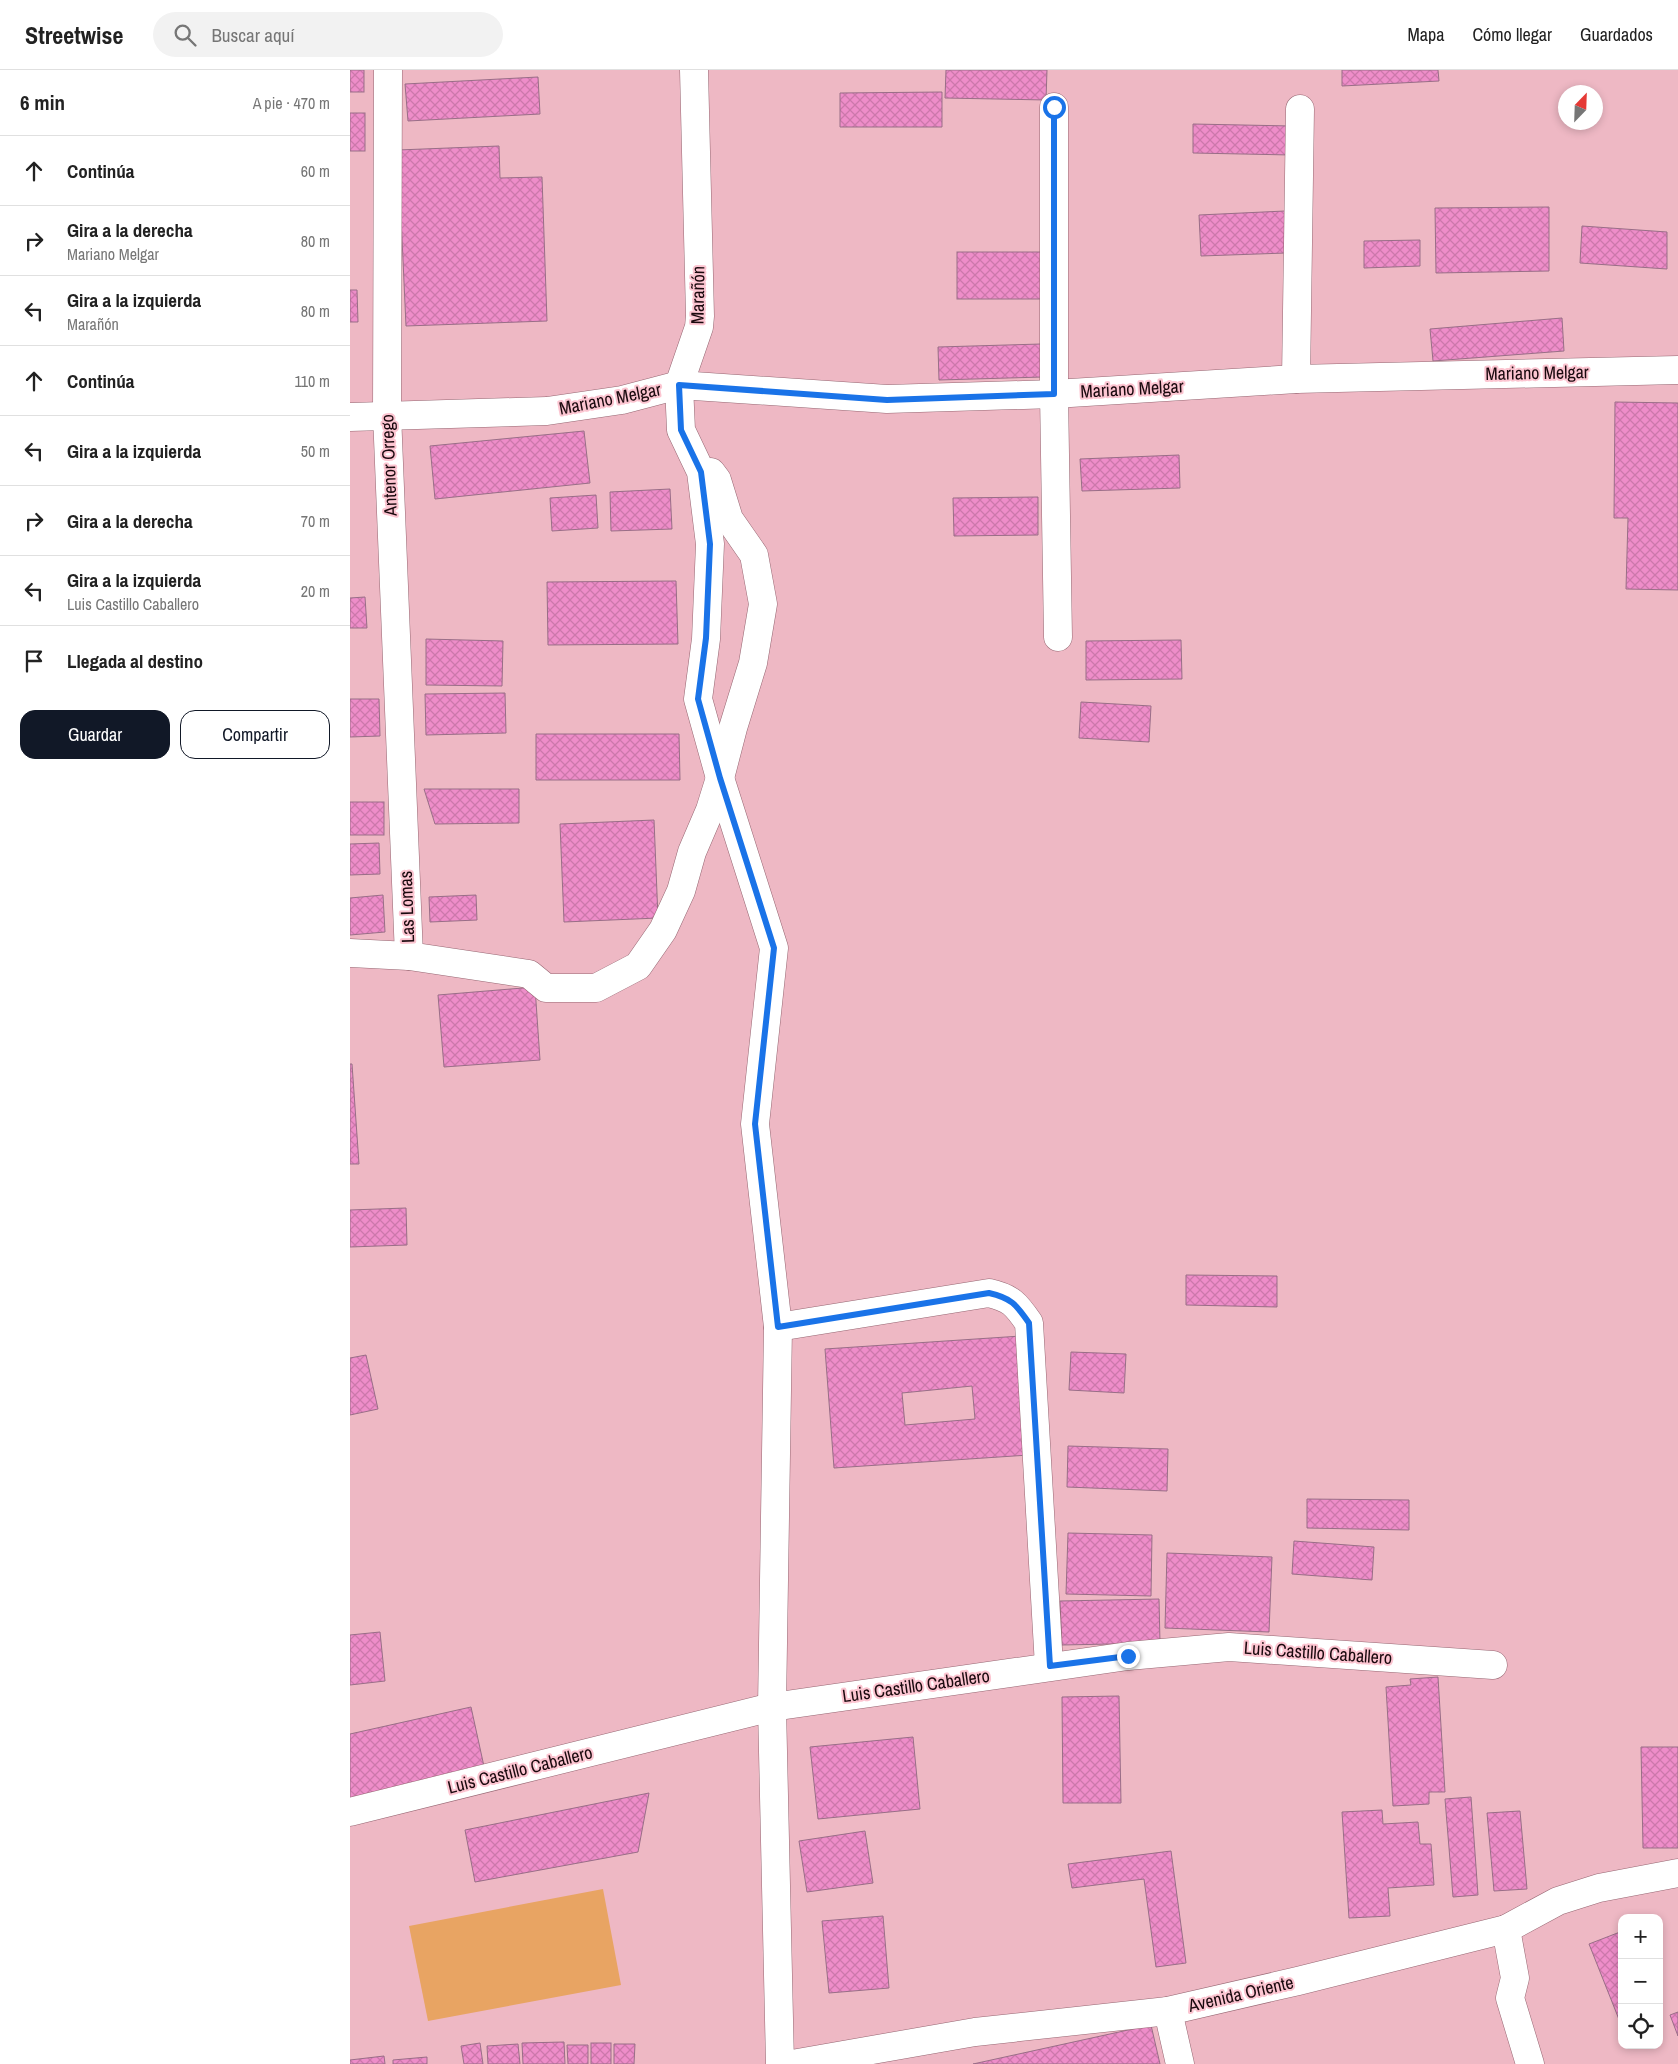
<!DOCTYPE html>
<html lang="es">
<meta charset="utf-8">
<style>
:root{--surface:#fff;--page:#f2f2f2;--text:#222;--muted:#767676;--line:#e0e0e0;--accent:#111827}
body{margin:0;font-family:"Archivo Narrow",sans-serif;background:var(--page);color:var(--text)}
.controls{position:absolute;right:15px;bottom:15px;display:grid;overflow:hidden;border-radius:10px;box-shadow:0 2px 8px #0003}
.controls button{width:45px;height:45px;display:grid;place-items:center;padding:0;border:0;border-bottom:1px solid var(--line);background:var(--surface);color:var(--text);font:25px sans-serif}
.compass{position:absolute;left:1208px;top:15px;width:45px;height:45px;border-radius:50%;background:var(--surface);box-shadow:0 2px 8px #0003;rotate:23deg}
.stop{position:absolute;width:15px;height:15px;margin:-11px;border:4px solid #1a73e8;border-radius:50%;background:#fff}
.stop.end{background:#1a73e8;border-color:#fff;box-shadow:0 1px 5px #0008}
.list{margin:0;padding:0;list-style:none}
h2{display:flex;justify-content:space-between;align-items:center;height:65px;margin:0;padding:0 20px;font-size:21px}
h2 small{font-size:16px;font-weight:400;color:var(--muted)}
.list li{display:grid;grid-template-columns:32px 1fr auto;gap:15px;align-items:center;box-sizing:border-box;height:70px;padding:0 20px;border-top:1px solid var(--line)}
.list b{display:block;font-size:19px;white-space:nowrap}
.list p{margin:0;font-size:16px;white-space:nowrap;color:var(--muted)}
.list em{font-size:16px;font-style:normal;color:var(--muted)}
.actions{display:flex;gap:10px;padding:15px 20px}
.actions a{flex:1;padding:11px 0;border:1px solid var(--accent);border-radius:15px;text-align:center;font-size:18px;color:var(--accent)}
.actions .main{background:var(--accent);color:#fff}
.icon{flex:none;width:28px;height:28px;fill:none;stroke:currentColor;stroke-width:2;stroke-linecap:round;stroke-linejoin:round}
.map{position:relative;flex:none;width:1328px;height:1994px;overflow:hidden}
header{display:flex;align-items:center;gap:30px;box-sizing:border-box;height:70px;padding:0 25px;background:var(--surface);border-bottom:1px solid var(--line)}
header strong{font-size:24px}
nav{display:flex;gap:28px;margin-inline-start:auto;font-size:18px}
.search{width:350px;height:45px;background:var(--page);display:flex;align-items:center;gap:12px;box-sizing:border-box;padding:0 18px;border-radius:28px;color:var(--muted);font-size:19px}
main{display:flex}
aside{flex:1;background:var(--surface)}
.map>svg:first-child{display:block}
.pitch{fill:#e8a463}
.building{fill:url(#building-cross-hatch);stroke:#996e87;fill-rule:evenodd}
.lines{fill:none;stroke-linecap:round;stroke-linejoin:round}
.minor-casing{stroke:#966672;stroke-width:29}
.minor{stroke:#fff;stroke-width:28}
.route{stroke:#1a73e8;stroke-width:6}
.labels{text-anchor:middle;stroke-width:4;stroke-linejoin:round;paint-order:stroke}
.street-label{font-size:18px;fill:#1a090e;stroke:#fcc5d1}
</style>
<header>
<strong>Streetwise</strong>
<div class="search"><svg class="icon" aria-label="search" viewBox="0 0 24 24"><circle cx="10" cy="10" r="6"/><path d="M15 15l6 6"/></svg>Buscar aquí</div>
<nav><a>Mapa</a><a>Cómo llegar</a><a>Guardados</a></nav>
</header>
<main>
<aside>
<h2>6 min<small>A pie · 470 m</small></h2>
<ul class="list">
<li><svg class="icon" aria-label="ahead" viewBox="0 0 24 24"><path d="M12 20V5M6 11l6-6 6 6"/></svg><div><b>Continúa</b></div><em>60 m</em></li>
<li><svg class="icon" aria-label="right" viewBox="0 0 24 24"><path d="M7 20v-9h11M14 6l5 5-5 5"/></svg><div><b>Gira a la derecha</b><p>Mariano Melgar</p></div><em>80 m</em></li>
<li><svg class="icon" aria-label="left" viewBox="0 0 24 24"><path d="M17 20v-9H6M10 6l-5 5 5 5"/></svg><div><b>Gira a la izquierda</b><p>Marañón</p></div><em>80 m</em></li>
<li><svg class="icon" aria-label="ahead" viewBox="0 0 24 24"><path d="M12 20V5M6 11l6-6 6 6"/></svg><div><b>Continúa</b></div><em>110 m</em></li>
<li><svg class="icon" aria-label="left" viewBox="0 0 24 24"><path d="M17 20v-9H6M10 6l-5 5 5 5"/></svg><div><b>Gira a la izquierda</b></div><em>50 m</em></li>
<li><svg class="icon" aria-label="right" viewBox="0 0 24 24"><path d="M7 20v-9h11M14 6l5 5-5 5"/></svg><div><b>Gira a la derecha</b></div><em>70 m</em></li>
<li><svg class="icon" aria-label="left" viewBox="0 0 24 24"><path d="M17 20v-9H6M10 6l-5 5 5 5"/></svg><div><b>Gira a la izquierda</b><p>Luis Castillo Caballero</p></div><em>20 m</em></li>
<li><svg class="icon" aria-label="arrive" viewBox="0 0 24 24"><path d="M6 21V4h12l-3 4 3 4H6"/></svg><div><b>Llegada al destino</b></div></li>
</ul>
<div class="actions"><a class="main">Guardar</a><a>Compartir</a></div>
</aside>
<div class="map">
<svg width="1328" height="1994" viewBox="0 0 1328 1994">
<defs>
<pattern id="building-cross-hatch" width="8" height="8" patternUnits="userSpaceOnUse" patternTransform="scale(1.25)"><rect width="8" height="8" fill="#ee8dc9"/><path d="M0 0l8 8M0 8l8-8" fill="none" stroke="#cc78ab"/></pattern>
</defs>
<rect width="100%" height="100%" fill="#eeb8c4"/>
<!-- pitch -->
<path class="pitch" d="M253,1819L271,1915L78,1951L59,1856Z"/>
<!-- building -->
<g class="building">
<rect x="0" y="0" width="14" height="22"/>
<path d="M596,0H697L696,30L595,28Z"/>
<path d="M992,0H1088L1089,11L992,16Z"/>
<path d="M188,7L190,44L58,51L55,14Z"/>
<path d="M592,22V57H490V23Z"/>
<rect x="0" y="43" width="15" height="38"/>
<path d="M843,54L941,56V85L843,83Z"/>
<path d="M149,76L150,108L192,107L197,251L56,256L48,80Z"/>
<path d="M1199,137V201L1086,203L1085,138Z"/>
<path d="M935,141L936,183L851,186L849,145Z"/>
<path d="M1232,156L1317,162V199L1230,193Z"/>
<path d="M1070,170V196L1014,198V171Z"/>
<rect x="607" y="182" width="86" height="47"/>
<path d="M0,220H7L8,252H0Z"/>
<path d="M1212,248L1214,281L1083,291L1080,259Z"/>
<path d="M691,274L693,307L589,310L588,277Z"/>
<path d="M1265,332L1328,333V520L1276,519L1278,448H1264Z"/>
<path d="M234,361L240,413L85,429L80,376Z"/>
<path d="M829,385L830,418L732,421L730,389Z"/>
<path d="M320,419L322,459L261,461L260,422Z"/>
<path d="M246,425L248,458L202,461L200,428Z"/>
<path d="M688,427V465L604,466L603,428Z"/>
<path d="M326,511L328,574L198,575L197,512Z"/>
<path d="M15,527L17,558H0V528Z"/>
<path d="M76,569L153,571L152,616L76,615Z"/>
<path d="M831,570L832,609L736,610V571Z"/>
<path d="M155,623L156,663L76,665L75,624Z"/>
<path d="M0,629H29L30,666L0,667Z"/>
<path d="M731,632L801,636L799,672L729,668Z"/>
<path d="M186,664H329L330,710H186Z"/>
<path d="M74,719H169V753L85,754Z"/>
<rect x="0" y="732" width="34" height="33"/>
<path d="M304,750L308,848L214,852L210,754Z"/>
<path d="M29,773L30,804L0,805V774Z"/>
<path d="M33,825L35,862L0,865V828Z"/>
<path d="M126,825L127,850L80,852L79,827Z"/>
<path d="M185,917L190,990L94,997L88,925Z"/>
<path d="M0,994H2L9,1094H0Z"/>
<path d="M56,1138L57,1175L0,1177V1140Z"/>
<path d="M836,1205L927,1206V1237L836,1235Z"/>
<path d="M671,1266L679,1385L484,1398L475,1279ZM622,1316L625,1349L555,1355L552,1323Z"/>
<path d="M721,1282L776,1284L774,1323L719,1320Z"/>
<path d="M16,1285L28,1339L0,1345V1288Z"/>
<path d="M718,1376L818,1379L817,1421L717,1417Z"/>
<path d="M957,1429L1059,1430V1460L957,1458Z"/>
<path d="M718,1463L802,1465L801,1526L716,1524Z"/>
<path d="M944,1471L1024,1477L1022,1510L942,1504Z"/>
<path d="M817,1483L922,1487L919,1562L815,1558Z"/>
<path d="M809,1529L810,1573L712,1575L710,1531Z"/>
<path d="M30,1562L35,1611L0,1615V1565Z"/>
<path d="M1088,1607L1095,1722H1079V1734L1043,1736L1036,1617L1061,1615L1060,1609Z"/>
<path d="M769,1626L771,1733H713L712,1627Z"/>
<path d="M121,1637L135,1701L0,1731V1664Z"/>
<path d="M563,1667L570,1739L468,1749L460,1677Z"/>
<path d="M1291,1677H1328V1778H1293Z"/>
<path d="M299,1723L288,1782L125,1812L115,1760Z"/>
<path d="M1121,1727L1128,1825L1103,1827L1095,1729Z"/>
<path d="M1032,1740L1033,1754L1068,1752L1070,1774H1081L1084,1815L1038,1818L1040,1846L999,1848L992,1742Z"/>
<path d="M1170,1741L1177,1819L1144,1821L1137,1743Z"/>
<path d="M515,1761L523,1813L457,1822L449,1771Z"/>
<path d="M821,1781L836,1893L806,1897L794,1809L722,1818L718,1794Z"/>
<path d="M533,1846L539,1918L479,1923L472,1851Z"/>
<path d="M1270,1862L1272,1868V1957L1239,1874Z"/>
<path d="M1328,1942V1966L1320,1945Z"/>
<path d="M801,1955L810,1994H623Z"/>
<path d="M214,1972L215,1994H173L172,1973Z"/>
<path d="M130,1973L133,1994H114L111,1976Z"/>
<rect x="241" y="1973" width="20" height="21"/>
<path d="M168,1974L170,1994H138L137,1976Z"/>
<path d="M264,1974H285L284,1994H264Z"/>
<path d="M217,1975H238V1994H218Z"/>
<path d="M34,1986L35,1994H0V1990Z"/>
<path d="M77,1987V1994H43V1990Z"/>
</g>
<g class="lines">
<!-- minor casing -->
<g class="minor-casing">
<g id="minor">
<path d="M344,0L350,246L349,257L329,315L331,360L351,402L360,474L356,569L348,629L370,708L424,878L405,1054L428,1257L422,1637L430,1994"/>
<path d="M704,37V324L708,567"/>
<path d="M946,309L950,39"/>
<path d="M0,347L197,341L272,330L329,315L537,329L704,324L946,309L1328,300"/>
<path d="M0,883L59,886L37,344L38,0"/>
<path d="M59,886L179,904L196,918H246L288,896L313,860L331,821L342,782L360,740L370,708L383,658L403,593L413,534L404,485L379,449L367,410L361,402"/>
<path d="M428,1257L639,1223C661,1228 666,1234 679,1253L699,1596"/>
<path d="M0,1742L422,1637L778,1586L879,1577L1143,1595"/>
<path d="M1156,1859L1165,1908L1160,1928L1180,1994"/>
<path d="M818,1941L830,1994"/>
<path d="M442,1994L625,1962L818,1941L948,1911L1156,1859L1208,1831L1249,1818L1328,1803"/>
</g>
</g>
<!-- minor -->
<use href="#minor" class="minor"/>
</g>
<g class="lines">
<!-- route -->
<path class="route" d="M704,37V324L537,330L329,315L331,360L351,402L360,474L356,568L348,629L370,708L424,878L405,1054L428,1257L639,1223C661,1228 666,1234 679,1253L700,1596L778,1586"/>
</g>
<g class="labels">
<!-- street labels -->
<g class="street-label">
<text transform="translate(348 225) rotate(-89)" y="6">Marañón</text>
<text transform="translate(1187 303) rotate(-1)" y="6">Mariano Melgar</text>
<text transform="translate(782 319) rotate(-3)" y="6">Mariano Melgar</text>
<text transform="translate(260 329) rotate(-11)" y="6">Mariano Melgar</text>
<text transform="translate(39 395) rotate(-92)" y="6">Antenor Orrego</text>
<text transform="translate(57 837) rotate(-92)" y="6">Las Lomas</text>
<text transform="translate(968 1583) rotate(4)" y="6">Luis Castillo Caballero</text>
<text transform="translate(566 1616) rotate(-8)" y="6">Luis Castillo Caballero</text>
<text transform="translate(170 1700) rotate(-14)" y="6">Luis Castillo Caballero</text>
<text transform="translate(891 1924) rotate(-13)" y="6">Avenida Oriente</text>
</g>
</g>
</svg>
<div class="controls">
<button>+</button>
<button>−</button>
<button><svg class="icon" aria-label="locate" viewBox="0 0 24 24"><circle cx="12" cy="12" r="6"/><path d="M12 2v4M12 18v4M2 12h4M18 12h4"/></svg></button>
</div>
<svg class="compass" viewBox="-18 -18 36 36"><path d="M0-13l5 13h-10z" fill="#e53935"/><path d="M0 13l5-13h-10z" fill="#767676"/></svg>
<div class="stop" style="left:704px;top:37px"></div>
<div class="stop end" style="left:778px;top:1586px"></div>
</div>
</main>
